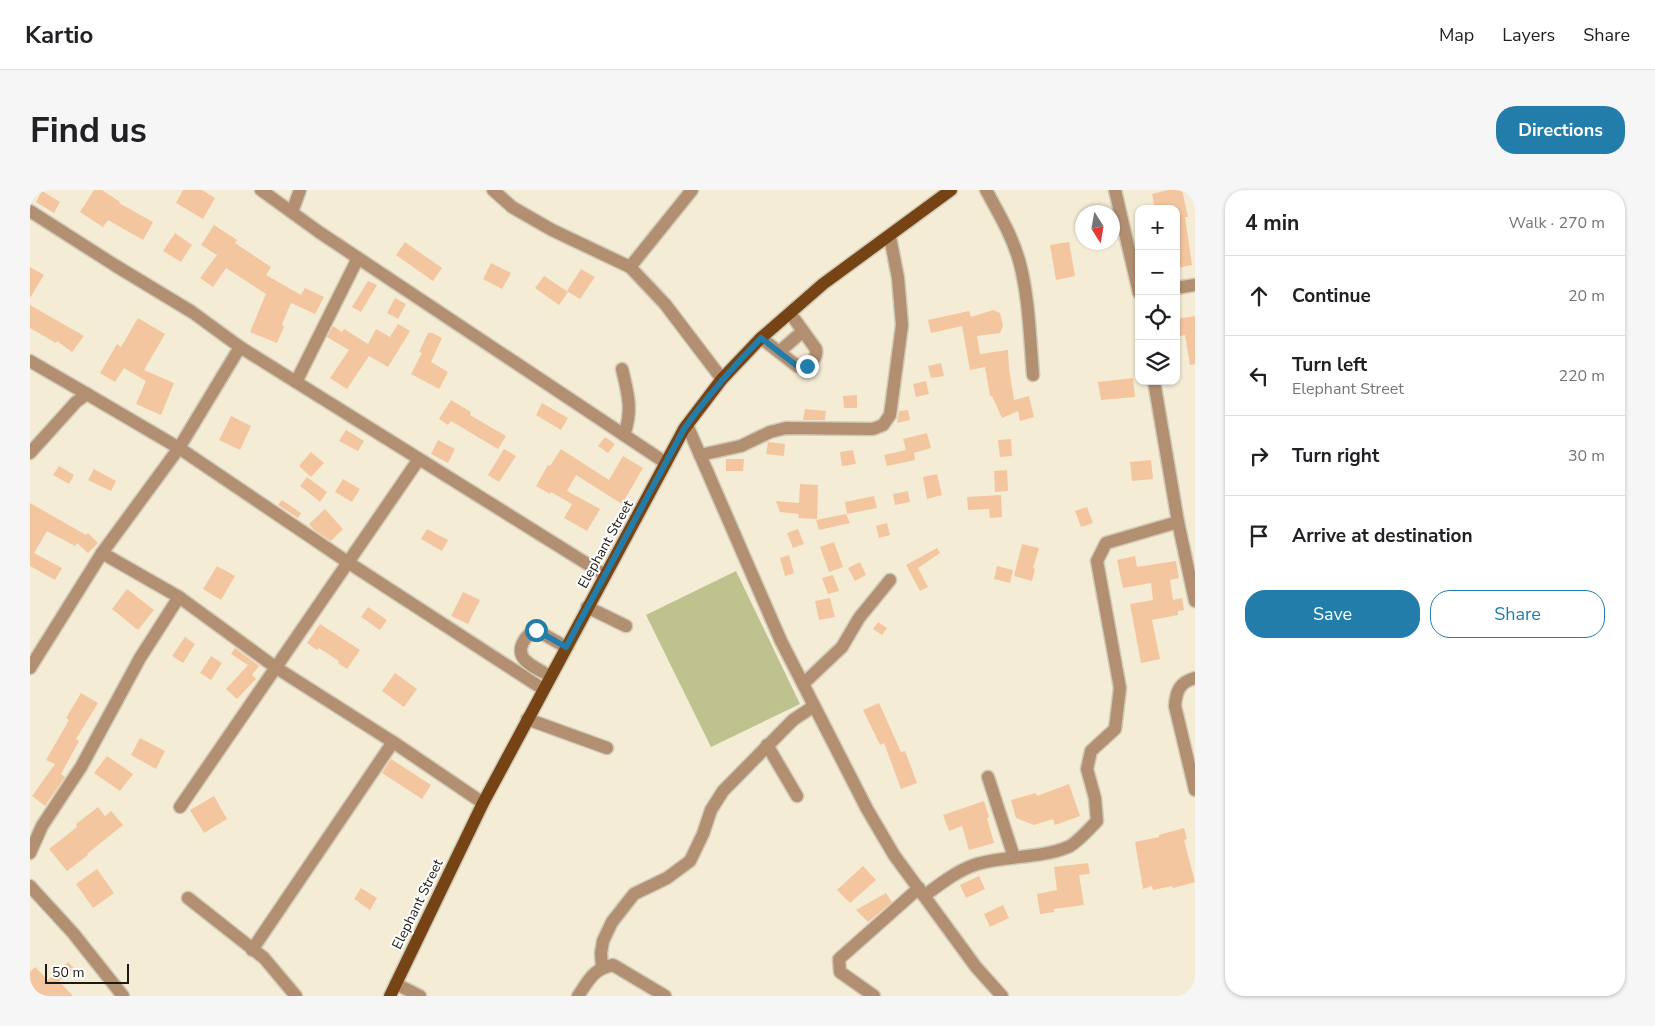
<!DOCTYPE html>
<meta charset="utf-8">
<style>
:root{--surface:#fff;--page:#f6f6f6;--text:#202124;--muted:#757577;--line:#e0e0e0;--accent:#237dab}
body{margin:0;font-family:"Nunito Sans",sans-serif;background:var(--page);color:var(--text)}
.controls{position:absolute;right:15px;top:15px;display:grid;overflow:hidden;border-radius:10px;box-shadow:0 1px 4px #0004}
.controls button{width:45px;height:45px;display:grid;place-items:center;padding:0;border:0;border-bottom:1px solid var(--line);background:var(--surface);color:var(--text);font:25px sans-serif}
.compass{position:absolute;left:1045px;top:15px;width:45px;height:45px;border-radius:50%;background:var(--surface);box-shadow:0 1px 4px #0004;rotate:169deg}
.scale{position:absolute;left:15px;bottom:12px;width:84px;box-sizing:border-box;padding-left:5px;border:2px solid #1c1911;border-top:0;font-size:14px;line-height:18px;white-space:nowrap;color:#1c1911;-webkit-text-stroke:4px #fff;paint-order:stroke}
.stop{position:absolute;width:15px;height:15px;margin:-11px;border:4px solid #237dab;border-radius:50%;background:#fff}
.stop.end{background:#237dab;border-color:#fff;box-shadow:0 1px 5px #0008}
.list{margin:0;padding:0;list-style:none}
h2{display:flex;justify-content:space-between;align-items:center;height:65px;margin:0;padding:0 20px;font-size:21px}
h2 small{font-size:16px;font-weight:400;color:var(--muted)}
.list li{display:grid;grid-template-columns:32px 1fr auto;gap:15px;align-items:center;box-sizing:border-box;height:80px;padding:0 20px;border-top:1px solid var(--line)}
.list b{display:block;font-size:19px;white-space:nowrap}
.list p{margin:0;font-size:16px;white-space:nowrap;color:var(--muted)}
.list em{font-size:16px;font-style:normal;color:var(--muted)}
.actions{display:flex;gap:10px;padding:15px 20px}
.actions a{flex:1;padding:11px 0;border:1px solid var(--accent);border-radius:20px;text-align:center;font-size:18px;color:var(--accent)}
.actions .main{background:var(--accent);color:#fff}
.icon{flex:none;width:28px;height:28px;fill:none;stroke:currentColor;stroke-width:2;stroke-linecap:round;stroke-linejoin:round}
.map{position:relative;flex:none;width:1165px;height:806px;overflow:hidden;border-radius:20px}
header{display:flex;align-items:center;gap:30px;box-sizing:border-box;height:70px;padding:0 25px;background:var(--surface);border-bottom:1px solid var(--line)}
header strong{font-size:24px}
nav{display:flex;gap:28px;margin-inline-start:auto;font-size:18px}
.intro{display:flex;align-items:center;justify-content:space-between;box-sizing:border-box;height:120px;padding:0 30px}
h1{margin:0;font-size:35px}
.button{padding:12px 22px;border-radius:20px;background:var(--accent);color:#fff;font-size:18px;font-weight:700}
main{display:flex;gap:30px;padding:0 30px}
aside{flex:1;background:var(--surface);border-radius:20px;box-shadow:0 1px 4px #0004}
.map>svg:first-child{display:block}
.green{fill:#bdc28e}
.building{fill:#f4c69f}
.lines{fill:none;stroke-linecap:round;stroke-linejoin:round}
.minor-casing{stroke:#d1cab6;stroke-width:15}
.major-casing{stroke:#d1cab6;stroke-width:15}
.minor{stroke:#b38f72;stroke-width:12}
.major{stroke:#764414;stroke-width:12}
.route{stroke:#237dab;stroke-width:6}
.labels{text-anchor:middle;stroke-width:4;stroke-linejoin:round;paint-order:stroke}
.street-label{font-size:14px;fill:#1c1911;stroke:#fff}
</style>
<header>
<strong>Kartio</strong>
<nav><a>Map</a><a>Layers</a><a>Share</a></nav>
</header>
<div class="intro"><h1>Find us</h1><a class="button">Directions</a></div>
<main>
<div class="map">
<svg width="1165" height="806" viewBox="0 0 1165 806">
<rect width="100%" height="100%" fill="#f4ecd5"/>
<!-- green -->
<path class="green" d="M706,381L770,514L681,557L616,425Z"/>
<!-- building -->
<g class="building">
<path d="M64,0H72L90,12L89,13L123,32L113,50L78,30L73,37L50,22Z"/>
<path d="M153,0H172L185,8L173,29L146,13Z"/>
<path d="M1138,0H1152L1158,27H1155L1162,75L1146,78V19H1125L1122,4Z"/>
<path d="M12,1L30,12L24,23L6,12Z"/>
<path d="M184,35L207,50L205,53L241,77L236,85L271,105L275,98L294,107L285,124L261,113L252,134L254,137L247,153L220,142L236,104L196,78L183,97L170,88L187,65L171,55Z"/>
<path d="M145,43L162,55L151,72L133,61Z"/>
<path d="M375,52L412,78L403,91L366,65Z"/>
<path d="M1039,52L1045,86L1026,90L1020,55Z"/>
<path d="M461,73L481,83L472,99L453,89Z"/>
<path d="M0,77L14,85L0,108Z"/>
<path d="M551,79L565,87L550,109L537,101Z"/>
<path d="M514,86L538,102L529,115L505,98Z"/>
<path d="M338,91L347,95L331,122L322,117Z"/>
<path d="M365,108L376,114L368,129L357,123Z"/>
<path d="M0,115L54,146L42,162L27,151L26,153L0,138Z"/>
<path d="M963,120L970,123L973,136L970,143L947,146L950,164L978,160L979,178L984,210L999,206L1004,227L990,231L988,221L972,228L962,206H960L955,177L940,180L932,136L901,143L898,130L939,121L941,127Z"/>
<path d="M1165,126V174L1160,175L1155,145L1146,147V129Z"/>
<path d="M108,128L135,144L114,180L144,193L131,225L106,214L116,191L94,178L85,192L70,183L87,154L91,157Z"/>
<path d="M368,134L380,141L358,177L339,166L317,199L300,188L319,160L297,147L303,136L312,142L314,139L338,154L346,139L360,147Z"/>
<path d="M398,143H402L412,148L401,172L418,182L409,199L381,184L392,163L389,162Z"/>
<path d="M911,173L914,186L901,188L898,176Z"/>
<path d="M1103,188L1105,207L1071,210L1068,192Z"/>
<path d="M896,191L899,204L886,207L883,194Z"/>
<path d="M827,205V218H814L813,206Z"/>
<path d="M421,210L441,222L440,225L476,246L468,259L421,231L418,235L409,229Z"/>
<path d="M512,213L538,228L531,240L506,225Z"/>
<path d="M775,219L796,221L795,230H773Z"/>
<path d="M878,220L880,230L867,233L869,221Z"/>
<path d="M201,226L221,236L210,260L189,250Z"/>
<path d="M316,240L334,251L328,261L309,251Z"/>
<path d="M897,243L901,258L884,263L885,270L857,276L854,265L876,260L873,249Z"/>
<path d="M575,247L585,254L578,263L568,256Z"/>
<path d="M981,249L982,266L970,267L968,250Z"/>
<path d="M408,250L425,259L418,273L401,264Z"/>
<path d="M738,252L755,254L754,266L736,264Z"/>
<path d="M474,259L486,266L469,292L458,285Z"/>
<path d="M531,259L579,290L593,266L613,278L592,314L546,285L537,301L570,319L557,341L534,328L542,314L521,302L520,304L506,296L518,275L520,276Z"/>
<path d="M823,260L826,274L812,276L810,262Z"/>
<path d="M281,262L294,273L281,287L269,276Z"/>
<path d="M696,269H714L713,281H696Z"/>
<path d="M1121,270L1123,289L1102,291L1100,272Z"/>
<path d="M29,276L44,285L39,294L23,285Z"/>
<path d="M64,279L86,291L81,301L58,290Z"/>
<path d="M977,280L978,301L965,302L964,281Z"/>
<path d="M907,284L912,305L897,309L893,287Z"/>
<path d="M277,287L297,302L290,312L270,296Z"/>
<path d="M313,289L330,299L322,312L305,302Z"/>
<path d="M770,294L788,295L787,329L768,328L769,324L750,322L746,311L769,313Z"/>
<path d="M878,301L880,312L865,315L863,304Z"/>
<path d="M971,305L972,327L960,328L959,319L938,320L937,307Z"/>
<path d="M844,306L847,318L817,324L815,312Z"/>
<path d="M252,310L271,323L268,328L248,315Z"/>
<path d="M0,313L56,345L58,343L68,353L58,363L47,353L45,356L17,341L4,363L32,378L25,390L0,376Z"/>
<path d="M1057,317L1063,333L1051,337L1045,321Z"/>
<path d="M295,319L313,339L301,351L284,340L279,334Z"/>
<path d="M816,324L820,333L789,340L786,330Z"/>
<path d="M857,333L860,345L849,348L846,336Z"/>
<path d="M397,339L418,350L412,361L391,349Z"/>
<path d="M768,339L774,354L763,358L757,343Z"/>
<path d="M804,352L813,377L799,382L790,357Z"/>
<path d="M992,354L1009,358L1003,378L1005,379L1002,391L984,386Z"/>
<path d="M907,358L910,363L888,378L898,397L890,401L876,375Z"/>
<path d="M759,365L764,383L755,386L750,368Z"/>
<path d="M1105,366L1107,377L1146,371L1149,388L1140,390L1143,410L1152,408L1154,420L1148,421V425L1122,430L1130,469L1111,473L1100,414L1123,410L1121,393L1093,398L1087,370Z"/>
<path d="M830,372L836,385L825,391L818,378Z"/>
<path d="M187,376L205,386L191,410L173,399Z"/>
<path d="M967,376L983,380L980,393L964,389Z"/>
<path d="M803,385L809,401L798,404L792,388Z"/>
<path d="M97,399L124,420L108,440L82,419Z"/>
<path d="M433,402L450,410L438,434L421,426Z"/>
<path d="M800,408L805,427L789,430L785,411Z"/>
<path d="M338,417L357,430L350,440L331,427Z"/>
<path d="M848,432L857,438L852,445L843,439Z"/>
<path d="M290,434L330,460L317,479L308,473L309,471L289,458L287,460L277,453Z"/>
<path d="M155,447L165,454L153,473L142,466Z"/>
<path d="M205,458L229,476L222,485L226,489L207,509L196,499L218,475L201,464Z"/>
<path d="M181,466L192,473L181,490L170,483Z"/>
<path d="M365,483L387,499L374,517L352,501Z"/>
<path d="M51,503L68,513L46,549L49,551L31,584L35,587L15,616L2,606L25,574L16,570L39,530L36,528Z"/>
<path d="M849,513L871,562L875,561L887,593L871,599L854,553L850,555L833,520Z"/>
<path d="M110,548L135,561L126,579L101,565Z"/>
<path d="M77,566L103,584L90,601L64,583Z"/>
<path d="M361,569L401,595L392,609L352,583Z"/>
<path d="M1039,594L1050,626L1025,635L1023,629L1004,635L986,628L981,610L1006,603L1007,606Z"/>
<path d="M184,606L197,629L174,643L160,620Z"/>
<path d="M954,611L959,627L957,628L964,653L939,660L932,636L919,641L913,625Z"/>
<path d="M68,617L75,626L81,621L93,635L57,664L58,665L37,681L19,659L47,637L46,634Z"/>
<path d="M1154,638L1157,649L1154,650L1165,692L1143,698L1142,696L1123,700L1122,696L1113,699L1105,652L1129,647V645Z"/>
<path d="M1058,673L1060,684L1049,685L1054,715L1024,719V722L1010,724L1007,704L1027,700L1024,677Z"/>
<path d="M833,676L846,690L820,713L807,700Z"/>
<path d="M67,679L84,703L63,718L46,694Z"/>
<path d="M949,686L955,699L936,708L930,695Z"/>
<path d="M331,698L347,708L340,720L324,709Z"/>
<path d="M856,703L862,712L838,732L826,720Z"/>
<path d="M973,715L979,728L960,737L954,724Z"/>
<path d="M38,772L44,778L29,791L43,806H7L0,799V782L5,777L18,790Z"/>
</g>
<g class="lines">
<!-- minor casing -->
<g class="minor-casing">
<g id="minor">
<path d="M231,0L289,42L636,273"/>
<path d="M463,0L482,17L522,40L600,77L635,114L692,189"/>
<path d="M956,0C969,24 983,47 990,74C999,109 1000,149 1003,185"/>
<path d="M1085,0L1109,103"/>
<path d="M0,21L86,76L162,122L210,157L575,385"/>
<path d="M262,22L270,0"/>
<path d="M600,77L662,0"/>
<path d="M1146,98L1165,95"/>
<path d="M731,148L767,176C778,178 788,170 786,159L760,123"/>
<path d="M749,162L773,141"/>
<path d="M0,171L57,204"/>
<path d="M592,179C598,204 603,220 594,245"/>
<path d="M1124,191L1148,332L1165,411"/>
<path d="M266,192L328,68"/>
<path d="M657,235L751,451L837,619L864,665L946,777L972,806"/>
<path d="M0,263L46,212L57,204L149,258L319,373L513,499"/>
<path d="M670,265L711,256L740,242L756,238L843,239L853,235L860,225L872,135L868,88L860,47"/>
<path d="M72,363L149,407L245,477L363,552L453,613"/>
<path d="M557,417L596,436"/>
<path d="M0,478L72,363L149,258L210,157"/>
<path d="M520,486C512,481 501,477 495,470C485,460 495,445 506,440L536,457"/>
<path d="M1165,488C1150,492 1146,501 1145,516L1165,600"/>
<path d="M773,494L812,457L829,428L860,390"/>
<path d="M497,529L577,558"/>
<path d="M737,555L767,606"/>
<path d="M958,587L984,667"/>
<path d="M150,617L389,269"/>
<path d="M0,663L12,636L51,577L110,468L149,407"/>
<path d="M0,696L43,743L93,806"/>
<path d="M894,706C910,694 928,680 947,674C977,665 1009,669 1038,657C1047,653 1060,638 1067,631L1065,608L1057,579L1061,561L1085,539L1090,498L1067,371L1076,353L1148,332"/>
<path d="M158,708L234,768L266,806"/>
<path d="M222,760L363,552"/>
<path d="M572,777L571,763L573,751L582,732L604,704L637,688L660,671L673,644L681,620L693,601L763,530L784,516"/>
<path d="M366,794L390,806"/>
<path d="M548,806C559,790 563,779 583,775L635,806"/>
<path d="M844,806L810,782L809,769L889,698"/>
</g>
</g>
<!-- major casing -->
<g class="major-casing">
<path id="major" d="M360,806L453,613L654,239L692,189L731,148L793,94L921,0"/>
</g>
<!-- minor -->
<use href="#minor" class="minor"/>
<!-- major -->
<use href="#major" class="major"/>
</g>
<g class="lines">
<!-- route -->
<path class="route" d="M506,440L536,457L654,239C677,206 703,177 731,148L767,176L772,177L777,176"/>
</g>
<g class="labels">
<!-- street labels -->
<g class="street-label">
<text transform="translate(575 354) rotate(-61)" y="5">Elephant Street</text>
<text transform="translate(387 714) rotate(-64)" y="5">Elephant Street</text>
</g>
</g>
</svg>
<div class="controls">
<button>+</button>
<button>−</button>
<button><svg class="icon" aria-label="locate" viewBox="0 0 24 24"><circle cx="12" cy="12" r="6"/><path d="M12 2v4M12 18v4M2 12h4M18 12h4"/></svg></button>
<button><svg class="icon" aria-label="layers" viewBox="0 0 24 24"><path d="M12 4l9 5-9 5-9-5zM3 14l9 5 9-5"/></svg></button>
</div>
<svg class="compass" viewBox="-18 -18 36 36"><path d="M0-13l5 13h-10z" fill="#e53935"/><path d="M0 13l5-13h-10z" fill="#757577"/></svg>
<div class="scale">50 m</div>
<div class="stop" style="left:506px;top:440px"></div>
<div class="stop end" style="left:777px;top:176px"></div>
</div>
<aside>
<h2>4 min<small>Walk · 270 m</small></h2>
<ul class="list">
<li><svg class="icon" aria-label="ahead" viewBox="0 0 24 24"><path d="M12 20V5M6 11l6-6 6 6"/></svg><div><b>Continue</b></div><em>20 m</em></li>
<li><svg class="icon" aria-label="left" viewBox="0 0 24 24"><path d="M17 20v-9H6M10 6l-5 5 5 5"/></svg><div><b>Turn left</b><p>Elephant Street</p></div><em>220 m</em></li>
<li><svg class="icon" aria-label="right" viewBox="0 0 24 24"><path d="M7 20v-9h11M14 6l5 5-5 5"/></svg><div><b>Turn right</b></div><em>30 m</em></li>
<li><svg class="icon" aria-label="arrive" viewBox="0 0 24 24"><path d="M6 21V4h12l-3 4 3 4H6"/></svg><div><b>Arrive at destination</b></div></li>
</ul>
<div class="actions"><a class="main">Save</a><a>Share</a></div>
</aside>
</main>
